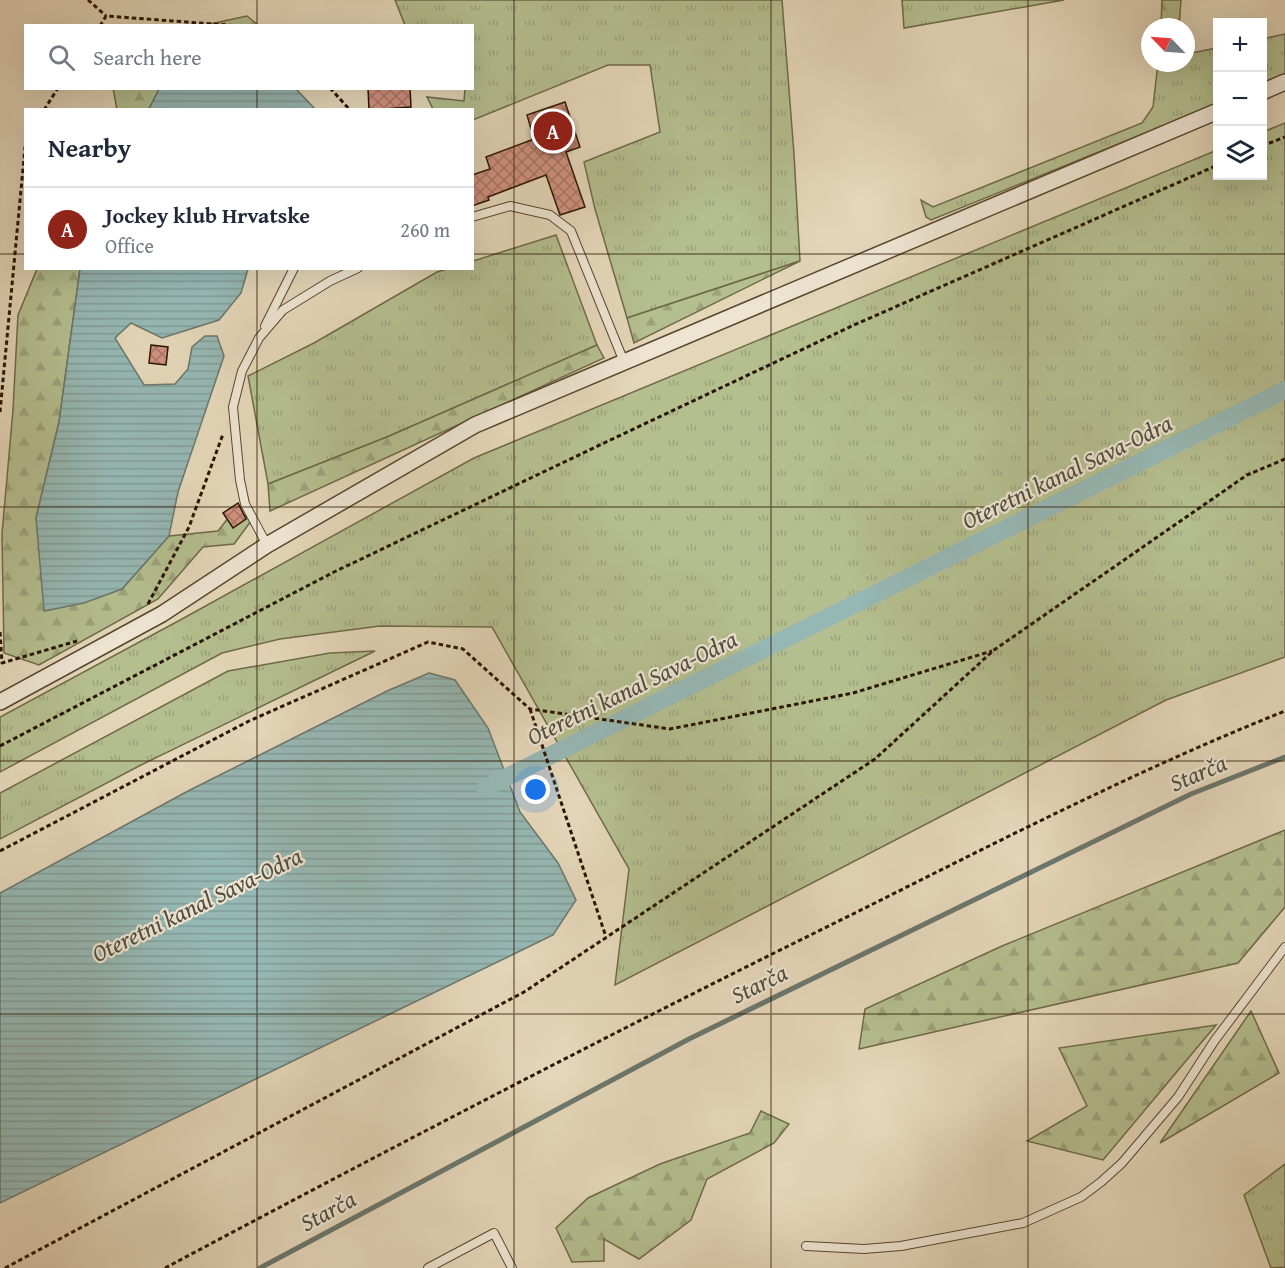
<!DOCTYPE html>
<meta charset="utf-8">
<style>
:root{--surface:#fff;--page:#f2f2f3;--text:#1f2937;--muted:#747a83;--line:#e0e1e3;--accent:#8f2418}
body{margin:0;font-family:"Gentium Book Plus",serif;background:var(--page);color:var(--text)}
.controls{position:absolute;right:18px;top:18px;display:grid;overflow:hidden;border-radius:0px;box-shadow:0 6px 24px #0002}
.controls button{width:54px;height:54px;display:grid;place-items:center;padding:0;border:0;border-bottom:2px solid var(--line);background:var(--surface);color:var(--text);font:30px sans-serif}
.compass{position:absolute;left:1141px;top:18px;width:54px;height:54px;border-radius:50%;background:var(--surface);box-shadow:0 6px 24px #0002;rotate:295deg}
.you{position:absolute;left:536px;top:790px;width:21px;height:21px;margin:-15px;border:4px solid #fff;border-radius:50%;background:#1a73e8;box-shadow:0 0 0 9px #1a73e833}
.badge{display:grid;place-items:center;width:39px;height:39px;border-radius:50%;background:var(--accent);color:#fff;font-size:20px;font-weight:700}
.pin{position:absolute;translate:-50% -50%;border:3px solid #fff;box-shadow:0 2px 6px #0006}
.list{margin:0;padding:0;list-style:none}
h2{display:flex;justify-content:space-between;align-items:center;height:78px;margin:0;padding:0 24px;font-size:26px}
h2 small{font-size:20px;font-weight:400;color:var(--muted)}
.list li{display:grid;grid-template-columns:39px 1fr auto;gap:18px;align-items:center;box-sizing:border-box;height:84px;padding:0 24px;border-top:2px solid var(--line)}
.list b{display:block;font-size:22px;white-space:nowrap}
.list p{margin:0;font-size:20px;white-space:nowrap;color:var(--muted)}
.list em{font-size:20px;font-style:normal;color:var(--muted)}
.icon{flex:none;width:33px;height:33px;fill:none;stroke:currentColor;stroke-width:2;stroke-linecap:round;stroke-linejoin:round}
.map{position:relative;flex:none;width:1285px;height:1268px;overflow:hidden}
.search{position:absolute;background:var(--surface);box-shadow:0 6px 24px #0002;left:24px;top:24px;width:450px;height:66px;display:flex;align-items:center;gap:15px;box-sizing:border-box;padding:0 21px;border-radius:0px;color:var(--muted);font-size:22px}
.panel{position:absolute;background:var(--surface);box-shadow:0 6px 24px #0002;left:24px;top:108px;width:450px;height:162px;border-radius:0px}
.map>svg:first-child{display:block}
.grass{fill:url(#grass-tufts);stroke:#6f6a48;stroke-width:1.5}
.forest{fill:url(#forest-firs);stroke:#6f6a48;stroke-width:1.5}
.water{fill:url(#water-rules);stroke:#6b776c;stroke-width:1.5}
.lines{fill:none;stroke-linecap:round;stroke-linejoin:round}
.stream{stroke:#6b776c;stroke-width:5}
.canal{stroke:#96b8b4;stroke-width:18}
.building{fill:url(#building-cross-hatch);stroke:#2a1600;stroke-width:1.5}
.service-casing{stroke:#58462e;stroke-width:10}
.minor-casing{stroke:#58462e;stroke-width:18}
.path{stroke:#2a1600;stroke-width:3;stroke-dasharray:4.5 3;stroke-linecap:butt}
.service{stroke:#ede4d2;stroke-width:8}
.minor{stroke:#ede4d2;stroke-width:15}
.grid{fill:none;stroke:#2a1600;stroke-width:1.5;stroke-opacity:0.55}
.labels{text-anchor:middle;stroke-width:4.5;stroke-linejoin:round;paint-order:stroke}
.water-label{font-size:24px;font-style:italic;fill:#504f3f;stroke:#ede4d2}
</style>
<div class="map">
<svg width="1285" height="1268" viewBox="0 0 1285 1268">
<defs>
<pattern id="grass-tufts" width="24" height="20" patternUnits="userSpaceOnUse" patternTransform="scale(1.5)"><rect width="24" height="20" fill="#b4be8f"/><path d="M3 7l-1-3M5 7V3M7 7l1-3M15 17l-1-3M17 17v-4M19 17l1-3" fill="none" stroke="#9ba37a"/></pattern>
<pattern id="forest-firs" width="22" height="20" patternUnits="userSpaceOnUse" patternTransform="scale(1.5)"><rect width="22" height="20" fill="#b4be8f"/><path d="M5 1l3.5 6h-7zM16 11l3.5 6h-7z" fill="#9ba37a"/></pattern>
<pattern id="water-rules" width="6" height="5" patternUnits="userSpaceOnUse" patternTransform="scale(1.5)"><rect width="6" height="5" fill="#96b8b4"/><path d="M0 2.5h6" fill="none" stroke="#819d99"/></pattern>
<pattern id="building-cross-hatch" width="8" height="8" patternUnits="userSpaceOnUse" patternTransform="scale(1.5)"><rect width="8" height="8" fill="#d0917f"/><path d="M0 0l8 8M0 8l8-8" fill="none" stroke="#a97566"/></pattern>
</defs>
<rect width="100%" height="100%" fill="#e4d6b9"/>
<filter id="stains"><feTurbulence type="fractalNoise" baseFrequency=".00333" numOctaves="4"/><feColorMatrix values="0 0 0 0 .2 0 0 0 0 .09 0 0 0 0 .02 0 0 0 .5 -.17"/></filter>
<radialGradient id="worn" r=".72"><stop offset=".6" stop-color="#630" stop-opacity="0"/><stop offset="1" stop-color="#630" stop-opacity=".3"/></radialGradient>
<!-- grass -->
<g class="grass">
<path d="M395,0H782L794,154L800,261L627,318L595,209L584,162L660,132L650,65H608L473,120L472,110L433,109L427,97L464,101L465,89L472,88V26L405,25Z"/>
<path d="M902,0H1064L904,28Z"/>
<path d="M1285,34V77L1262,86V39Z"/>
<path d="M1217,48V104L931,220L926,217L921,200L933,207L1142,123L1153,107L1158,63H1186V54Z"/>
<path d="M1285,123V657L1166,700L615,985L629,869L492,627L380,626L280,639L222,653L0,772V717L182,619L474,458L1217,150L1218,176H1262L1263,132Z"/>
<path d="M556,235L597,345L387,437L268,484L248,376L314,343L437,272L447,269L472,268L473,261Z"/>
<path d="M375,651L141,765L0,839V793L228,671L330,653Z"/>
<path d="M1285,1164V1267L1271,1268L1244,1195Z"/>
</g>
<!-- forest -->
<g class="forest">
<path d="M1162,0H1181L1179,27H1161Z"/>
<path d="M247,16L258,25H205Z"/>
<path d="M113,88H159V89L149,109L117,110Z"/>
<path d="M800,261L634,343L627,318Z"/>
<path d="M37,269H80L59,422L36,518L122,589L169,536L218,531L236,508L251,521L234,544L203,547L158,599L39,665L4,653L2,534L13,410L18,315Z"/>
<path d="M597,345L604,358L270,511L268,484L387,437Z"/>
<path d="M1285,830V907L1238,963L859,1049L865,1009L1002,946Z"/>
<path d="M1251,1011L1279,1073L1160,1143Z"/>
<path d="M1216,1025L1103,1160L1027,1141L1087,1106L1059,1048Z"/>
<path d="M761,1111L789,1124L774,1143L707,1179L691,1220L639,1259L604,1239V1261L572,1262L556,1228L588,1198L660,1164L750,1133Z"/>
</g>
<!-- water -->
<g class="water">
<path d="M159,89H296L315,109H149Z"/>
<path d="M80,269H248L241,293L219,320L162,338L131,323L115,338L144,385L175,384L188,369L192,347L205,336H217L224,356L178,492L169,536L122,589L84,603L44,611L36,518L59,422Z"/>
<path d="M429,673L455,680L488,728L520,812L558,863L576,900L553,935L0,1203V893L188,791L387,691Z"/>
</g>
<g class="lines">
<!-- stream -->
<path class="stream" d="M260,1268L689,1039L1191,794L1285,757"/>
<!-- canal -->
<path class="canal" d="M485,788L1285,390"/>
</g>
<!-- building -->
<g class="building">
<path d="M368,88H410L411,107L369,110Z"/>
<path d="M565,102L580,147L566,152L585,207L560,215L546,175L488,197L489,200L472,206V175L490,169L486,157L534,139L527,115Z"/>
<path d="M151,345L168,347L166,365L149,363Z"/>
<path d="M238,503L246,519L233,528L223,513Z"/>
</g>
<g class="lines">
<!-- service casing -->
<g class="service-casing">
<g id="service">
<path d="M472,217L510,206L550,215L571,231L624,362"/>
<path d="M265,326L294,268"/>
<path d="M267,545L245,504L240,480L233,407L242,371L259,338L283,310L330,281L358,268"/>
<path d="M806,1246L864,1249L901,1246L1023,1223L1081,1197L1101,1182L1122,1163L1178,1097L1215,1040L1285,947"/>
<path d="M428,1268L494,1233L512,1268"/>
</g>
</g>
<!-- minor casing -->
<g class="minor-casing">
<g id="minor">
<path d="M1262,92L1285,82"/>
<path d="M0,702L162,614L267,545L475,425L1218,111"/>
</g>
</g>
<!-- path -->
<g class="path">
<path d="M88,0L106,16"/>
<path d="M100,26L106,16L240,26"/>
<path d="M330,88L350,110"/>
<path d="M44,110L58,88"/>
<path d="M1262,146L1285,137"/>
<path d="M0,412L26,137"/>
<path d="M148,604L189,527L223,434"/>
<path d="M0,632L2,663L77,641"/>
<path d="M530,709L606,937"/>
<path d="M0,746L334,572L604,443L854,325L1218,165"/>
<path d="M0,851L249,721L428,642L463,649L530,709L670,729L853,693L992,651"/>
<path d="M5,1268L524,992L875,759L994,650L1247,475L1285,459"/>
<path d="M165,1268C393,1147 621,1028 853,914C995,843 1137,770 1285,711"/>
</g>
<!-- service -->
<use href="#service" class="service"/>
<!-- minor -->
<use href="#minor" class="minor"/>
</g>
<!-- grid -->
<path class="grid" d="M257,0V26M514,0V1268M771,0V1268M1028,0V1268M257,88V110M0,254H26M472,254H1285M257,268V1268M0,507H1285M0,761H1285M0,1014H1285"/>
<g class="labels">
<!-- water labels -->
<g class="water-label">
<text transform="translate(1067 472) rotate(-26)" y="8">Oteretni kanal Sava-Odra</text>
<text transform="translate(632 688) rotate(-26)" y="8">Oteretni kanal Sava-Odra</text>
<text transform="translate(1198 773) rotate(-23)" y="8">Starča</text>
<text transform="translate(197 905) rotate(-26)" y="8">Oteretni kanal Sava-Odra</text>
<text transform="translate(759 984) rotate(-26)" y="8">Starča</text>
<text transform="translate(328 1211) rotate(-28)" y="8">Starča</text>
</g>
</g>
<rect width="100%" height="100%" filter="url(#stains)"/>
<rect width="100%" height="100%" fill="url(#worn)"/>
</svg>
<div class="controls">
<button>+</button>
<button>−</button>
<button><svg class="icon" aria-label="layers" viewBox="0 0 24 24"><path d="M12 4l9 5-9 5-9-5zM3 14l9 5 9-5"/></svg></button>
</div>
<svg class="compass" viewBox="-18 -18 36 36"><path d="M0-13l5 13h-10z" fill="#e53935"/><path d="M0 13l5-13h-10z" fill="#747a83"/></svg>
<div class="you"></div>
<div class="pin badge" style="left:553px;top:131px">A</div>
<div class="search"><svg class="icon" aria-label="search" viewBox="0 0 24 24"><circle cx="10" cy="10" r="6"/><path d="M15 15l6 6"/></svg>Search here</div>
<section class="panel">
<h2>Nearby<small></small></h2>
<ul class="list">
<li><span class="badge">A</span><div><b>Jockey klub Hrvatske</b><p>Office</p></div><em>260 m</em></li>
</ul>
</section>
</div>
